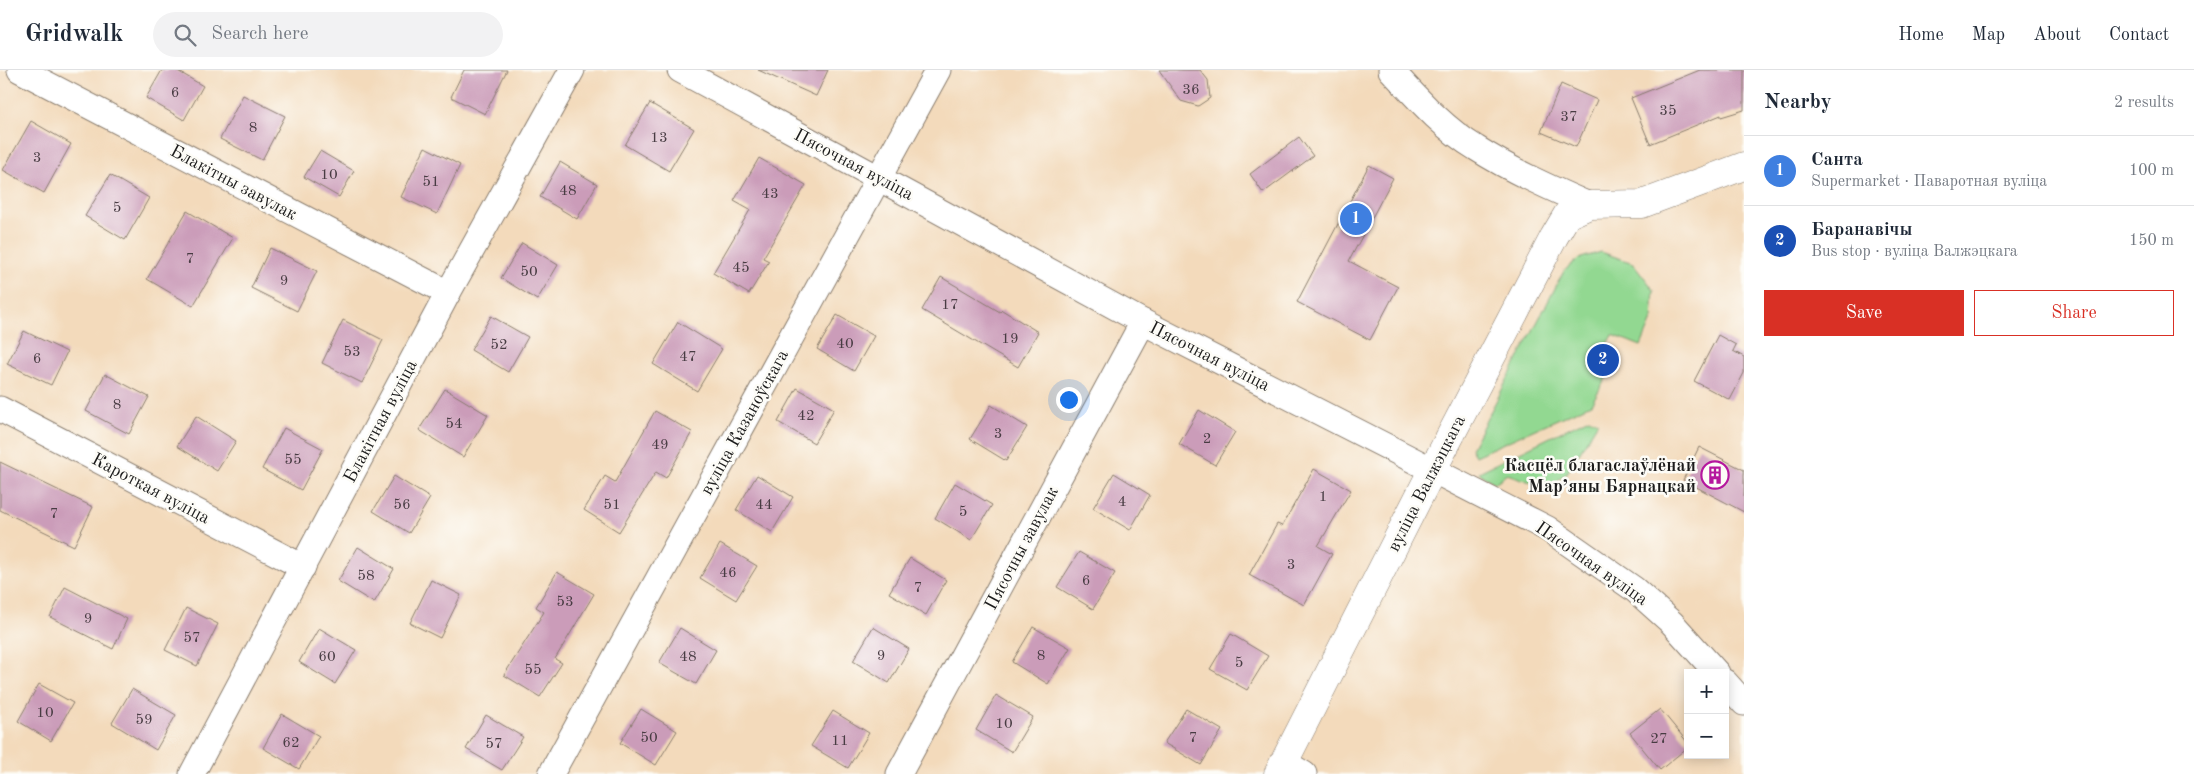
<!DOCTYPE html>
<meta charset="utf-8">
<style>
:root{--surface:#fff;--page:#f2f2f3;--text:#1f2937;--muted:#747a83;--line:#e0e1e3;--accent:#d93025}
body{margin:0;font-family:"Old Standard TT",serif;background:var(--page);color:var(--text)}
.controls{position:absolute;right:15px;bottom:15px;display:grid;overflow:hidden;border-radius:0px;box-shadow:0 2px 12px #0003}
.controls button{width:45px;height:45px;display:grid;place-items:center;padding:0;border:0;border-bottom:1px solid var(--line);background:var(--surface);color:var(--text);font:25px sans-serif}
.you{position:absolute;left:1068px;top:329px;width:18px;height:18px;margin:-12px;border:4px solid #fff;border-radius:50%;background:#1a73e8;box-shadow:0 0 0 8px #1a73e833}
.badge{display:grid;place-items:center;width:32px;height:32px;border-radius:50%;background:var(--accent);color:#fff;font-size:16px;font-weight:700}
.pin{position:absolute;translate:-50% -50%;border:2px solid #fff;box-shadow:0 1px 5px #0006}
.list{margin:0;padding:0;list-style:none}
h2{display:flex;justify-content:space-between;align-items:center;height:65px;margin:0;padding:0 20px;font-size:21px}
h2 small{font-size:16px;font-weight:400;color:var(--muted)}
.list li{display:grid;grid-template-columns:32px 1fr auto;gap:15px;align-items:center;box-sizing:border-box;height:70px;padding:0 20px;border-top:1px solid var(--line)}
.list b{display:block;font-size:19px;white-space:nowrap}
.list p{margin:0;font-size:16px;white-space:nowrap;color:var(--muted)}
.list em{font-size:16px;font-style:normal;color:var(--muted)}
.actions{display:flex;gap:10px;padding:15px 20px}
.actions a{flex:1;padding:11px 0;border:1px solid var(--accent);border-radius:0px;text-align:center;font-size:18px;color:var(--accent)}
.actions .main{background:var(--accent);color:#fff}
.icon{flex:none;width:28px;height:28px;fill:none;stroke:currentColor;stroke-width:2;stroke-linecap:round;stroke-linejoin:round}
.map{position:relative;flex:none;width:1744px;height:704px;overflow:hidden}
header{display:flex;align-items:center;gap:30px;box-sizing:border-box;height:70px;padding:0 25px;background:var(--surface);border-bottom:1px solid var(--line)}
header strong{font-size:24px}
nav{display:flex;gap:28px;margin-inline-start:auto;font-size:18px}
.search{width:350px;height:45px;background:var(--page);display:flex;align-items:center;gap:12px;box-sizing:border-box;padding:0 18px;border-radius:28px;color:var(--muted);font-size:19px}
main{display:flex}
aside{flex:1;background:var(--surface)}
.map>svg:first-child{display:block}
.green{fill:#92d891;stroke:#577a56}
.building{fill:#cb9cb9}
.lines{fill:none;stroke-linecap:round;stroke-linejoin:round}
.minor-casing{stroke:#887b6c;stroke-width:27}
.tertiary-casing{stroke:#887b6c;stroke-width:29}
.minor{stroke:#fff;stroke-width:25}
.tertiary{stroke:#fff;stroke-width:28}
.labels{text-anchor:middle;stroke-width:5;stroke-linejoin:round;paint-order:stroke}
.number-label{font-size:15px;fill:#483c43}
.street-label{font-size:18px;fill:#1c1c1c;stroke:#fdfcf7}
.poi-label{font-size:18px;font-weight:bold;fill:#1c1c1c;stroke:#fdfcf7;text-anchor:end}
</style>
<header>
<strong>Gridwalk</strong>
<div class="search"><svg class="icon" aria-label="search" viewBox="0 0 24 24"><circle cx="10" cy="10" r="6"/><path d="M15 15l6 6"/></svg>Search here</div>
<nav><a>Home</a><a>Map</a><a>About</a><a>Contact</a></nav>
</header>
<main>
<div class="map">
<svg width="1744" height="704" viewBox="0 0 1744 704">
<rect width="100%" height="100%" fill="#fdfcf7"/>
<filter id="ink" filterUnits="userSpaceOnUse"><feTurbulence type="fractalNoise" baseFrequency=".02" numOctaves="2"/><feDisplacementMap in="SourceGraphic" scale="10" xChannelSelector="R" yChannelSelector="G"/><feConvolveMatrix kernelMatrix="1 2 1 2 8 2 1 2 1" color-interpolation-filters="sRGB"/></filter>
<filter id="wash" filterUnits="userSpaceOnUse"><feTurbulence type="fractalNoise" baseFrequency=".0096" numOctaves="4" result="noise"/><feDisplacementMap in="SourceGraphic" scale="20" xChannelSelector="R" yChannelSelector="G"/><feGaussianBlur stdDeviation="1.12" result="paint"/><feColorMatrix in="noise" values="0 0 0 0 0 0 0 0 0 0 0 0 0 0 0 0 0 1.4 0 .05"/><feComposite in="paint" operator="in"/></filter>
<g filter="url(#wash)">
<rect width="100%" height="100%" fill="#f3dabb"/>
<!-- green -->
<g class="green">
<path d="M1601,182L1633,193L1654,220L1652,250L1641,276L1613,265L1598,292L1612,298L1591,334L1475,386L1471,379L1564,201L1578,189Z"/>
<path d="M1589,348L1598,352L1567,403L1548,418L1507,404L1495,413L1484,407L1479,402Z"/>
</g>
<g id="blocks">
<!-- building -->
<g class="building">
<path d="M162,0H176L203,16L184,50L146,28Z"/>
<path d="M464,0H507L485,44L451,27Z"/>
<path d="M758,0H828L816,26Z"/>
<path d="M1159,0H1200L1208,10L1210,28L1198,36L1181,31Z"/>
<path d="M1700,0H1744V40L1721,47V45L1650,74L1631,28Z"/>
<path d="M1561,14L1597,30L1576,77L1541,62Z"/>
<path d="M243,25L285,46L262,90L220,69Z"/>
<path d="M650,33L694,59L669,101L625,75Z"/>
<path d="M31,51L71,74L44,123L3,100Z"/>
<path d="M1299,67L1313,86L1263,123L1250,104Z"/>
<path d="M425,77L460,95L437,144L401,127Z"/>
<path d="M320,81L354,101L339,127L304,107Z"/>
<path d="M759,88L806,115L763,188L769,191L749,224L713,203L750,140L734,131Z"/>
<path d="M560,92L597,114L577,149L540,127Z"/>
<path d="M1369,95L1393,108L1349,191L1398,217L1370,270L1297,232Z"/>
<path d="M110,105L149,128L125,170L85,146Z"/>
<path d="M187,141L233,168L193,236L147,209Z"/>
<path d="M522,173L558,195L537,230L501,208Z"/>
<path d="M270,178L317,201L297,241L251,218Z"/>
<path d="M941,207L1000,242L1002,240L1038,262L1018,297L922,240Z"/>
<path d="M837,245L874,266L854,301L817,279Z"/>
<path d="M491,246L528,267L508,302L471,280Z"/>
<path d="M343,250L383,270L362,313L322,293Z"/>
<path d="M678,252L722,279L697,321L653,294Z"/>
<path d="M24,261L67,282L51,315L7,294Z"/>
<path d="M1718,265L1736,275L1733,281L1744,287V303L1730,330L1694,311Z"/>
<path d="M105,304L149,327L129,364L86,341Z"/>
<path d="M797,318L834,339L814,373L778,352Z"/>
<path d="M445,319L488,345L463,387L419,360Z"/>
<path d="M991,335L1027,357L1006,391L970,369Z"/>
<path d="M1199,340L1235,362L1215,395L1179,374Z"/>
<path d="M655,341L692,362L666,408L656,402L619,462L584,440L605,406L615,412Z"/>
<path d="M196,346L236,371L217,401L177,376Z"/>
<path d="M284,358L323,379L301,420L262,399Z"/>
<path d="M1699,377L1744,400V442L1683,410Z"/>
<path d="M0,392L93,437L74,476L0,440Z"/>
<path d="M1314,399L1351,420L1318,476L1332,484L1304,535L1249,505L1277,454L1282,456Z"/>
<path d="M1114,403L1150,425L1130,460L1093,438Z"/>
<path d="M757,405L793,427L772,462L736,440Z"/>
<path d="M394,406L430,428L409,463L373,441Z"/>
<path d="M955,413L992,435L971,470L935,448Z"/>
<path d="M720,474L757,496L736,530L700,508Z"/>
<path d="M358,477L394,499L374,533L338,511Z"/>
<path d="M1079,482L1115,503L1093,539L1057,517Z"/>
<path d="M910,488L946,510L926,545L889,523Z"/>
<path d="M557,502L594,524L555,589L562,593L540,627L504,605L544,542L536,537Z"/>
<path d="M431,510L461,525L440,568L410,553Z"/>
<path d="M65,517L127,549L113,579L50,547Z"/>
<path d="M186,538L218,554L197,596L165,580Z"/>
<path d="M873,557L909,579L889,613L853,591Z"/>
<path d="M1033,557L1070,578L1048,614L1012,592Z"/>
<path d="M319,558L356,580L335,614L299,592Z"/>
<path d="M680,558L716,580L696,614L659,593Z"/>
<path d="M1231,564L1268,586L1247,620L1210,599Z"/>
<path d="M39,614L73,633L51,671L18,651Z"/>
<path d="M132,619L176,645L156,680L112,653Z"/>
<path d="M996,625L1033,647L1012,682L976,660Z"/>
<path d="M641,639L677,661L656,695L620,673Z"/>
<path d="M1186,639L1222,660L1201,695L1164,673Z"/>
<path d="M1660,639L1688,673V677L1660,700L1630,663Z"/>
<path d="M833,641L869,663L848,698L811,676Z"/>
<path d="M282,644L319,666L299,699L263,678Z"/>
<path d="M486,645L523,667L502,700L466,679Z"/>
</g>
</g>
</g>
<g filter="url(#ink)">
<use href="#blocks" fill-opacity="0" stroke="#887b6c" stroke-width="1"/>
<g class="lines">
<!-- minor casing -->
<g class="minor-casing">
<g id="minor">
<path d="M20,0L448,223"/>
<path d="M680,0L1143,252L1548,459L1634,519L1672,553L1717,603"/>
<path d="M1391,0C1417,28 1443,58 1476,78C1512,101 1550,118 1589,135"/>
<path d="M0,339L303,497"/>
<path d="M1725,612L1744,633"/>
<path d="M1284,692L1304,704"/>
<path d="M192,704L448,223L572,0"/>
<path d="M551,704L938,0"/>
<path d="M899,704L1143,252"/>
</g>
</g>
<!-- tertiary casing -->
<g class="tertiary-casing">
<path id="tertiary" d="M1278,704L1433,399L1554,167L1567,145L1589,135L1642,134L1744,96"/>
</g>
<!-- minor -->
<use href="#minor" class="minor"/>
<!-- tertiary -->
<use href="#tertiary" class="tertiary"/>
</g>
</g>
<!-- icons -->
<defs>
<g id="building-ring" transform="scale(1.4375)"><circle r="9.5" fill="#fdfcf7" stroke="#b5179e" stroke-width="1.5"/><path d="M-4-6H4V6H1V3H-1V6H-4ZM-2.5-4.3h1.7v1.8h-1.7ZM.8-4.3h1.7v1.8H.8ZM-2.5-1h1.7V.8h-1.7ZM.8-1h1.7V.8H.8Z" fill="#b5179e"/></g>
</defs>
<g fill-rule="evenodd">
<use href="#building-ring" x="1715" y="405"/>
</g>
<g class="labels">
<!-- number labels -->
<g class="number-label">
<text x="1191" y="24">36</text>
<text x="175" y="27">6</text>
<text x="1668" y="45">35</text>
<text x="1569" y="51">37</text>
<text x="253" y="62">8</text>
<text x="659" y="72">13</text>
<text x="37" y="92">3</text>
<text x="329" y="109">10</text>
<text x="431" y="116">51</text>
<text x="568" y="125">48</text>
<text x="770" y="128">43</text>
<text x="117" y="142">5</text>
<text x="190" y="193">7</text>
<text x="741" y="202">45</text>
<text x="529" y="206">50</text>
<text x="284" y="215">9</text>
<text x="950" y="239">17</text>
<text x="1010" y="273">19</text>
<text x="845" y="278">40</text>
<text x="499" y="279">52</text>
<text x="352" y="286">53</text>
<text x="688" y="291">47</text>
<text x="37" y="293">6</text>
<text x="117" y="339">8</text>
<text x="806" y="350">42</text>
<text x="454" y="358">54</text>
<text x="998" y="368">3</text>
<text x="1207" y="373">2</text>
<text x="660" y="379">49</text>
<text x="293" y="394">55</text>
<text x="1323" y="431">1</text>
<text x="1122" y="436">4</text>
<text x="402" y="439">56</text>
<text x="612" y="439">51</text>
<text x="764" y="439">44</text>
<text x="963" y="446">5</text>
<text x="54" y="448">7</text>
<text x="1291" y="499">3</text>
<text x="728" y="507">46</text>
<text x="366" y="510">58</text>
<text x="1086" y="515">6</text>
<text x="918" y="522">7</text>
<text x="565" y="536">53</text>
<text x="88" y="553">9</text>
<text x="192" y="572">57</text>
<text x="881" y="590">9</text>
<text x="1041" y="590">8</text>
<text x="327" y="591">60</text>
<text x="688" y="591">48</text>
<text x="1239" y="597">5</text>
<text x="533" y="604">55</text>
<text x="45" y="647">10</text>
<text x="144" y="654">59</text>
<text x="1004" y="658">10</text>
<text x="649" y="672">50</text>
<text x="1193" y="672">7</text>
<text x="1659" y="673">27</text>
<text x="840" y="675">11</text>
<text x="291" y="677">62</text>
<text x="494" y="678">57</text>
</g>
<!-- street labels -->
<g class="street-label">
<text transform="translate(854 94) rotate(28)" y="6">Пясочная вуліца</text>
<text transform="translate(234 112) rotate(28)" y="6">Блакітны завулак</text>
<text transform="translate(1210 286) rotate(27)" y="6">Пясочная вуліца</text>
<text transform="translate(380 351) rotate(-62)" y="6">Блакітная вуліца</text>
<text transform="translate(744 352) rotate(-61)" y="6">вуліца Казаноўскага</text>
<text transform="translate(1426 413) rotate(-63)" y="6">вуліца Валжэцкага</text>
<text transform="translate(151 418) rotate(28)" y="6">Кароткая вуліца</text>
<text transform="translate(1021 478) rotate(-62)" y="6">Пясочны завулак</text>
<text transform="translate(1592 493) rotate(35)" y="6">Пясочная вуліца</text>
</g>
<!-- poi labels -->
<g class="poi-label">
<text x="1696" y="401">Касцёл благаслаўлёнай<tspan x="1696" dy="21">Мар’яны Бярнацкай</tspan></text>
</g>
</g>
</svg>
<div class="controls">
<button>+</button>
<button>−</button>
</div>
<div class="you"></div>
<div class="pin badge" style="left:1356px;top:149px;background:#3f7fe0">1</div>
<div class="pin badge" style="left:1603px;top:290px;background:#1a4fb4">2</div>
</div>
<aside>
<h2>Nearby<small>2 results</small></h2>
<ul class="list">
<li><span class="badge" style="background:#3f7fe0">1</span><div><b>Санта</b><p>Supermarket · Паваротная вуліца</p></div><em>100 m</em></li>
<li><span class="badge" style="background:#1a4fb4">2</span><div><b>Баранавічы</b><p>Bus stop · вуліца Валжэцкага</p></div><em>150 m</em></li>
</ul>
<div class="actions"><a class="main">Save</a><a>Share</a></div>
</aside>
</main>
